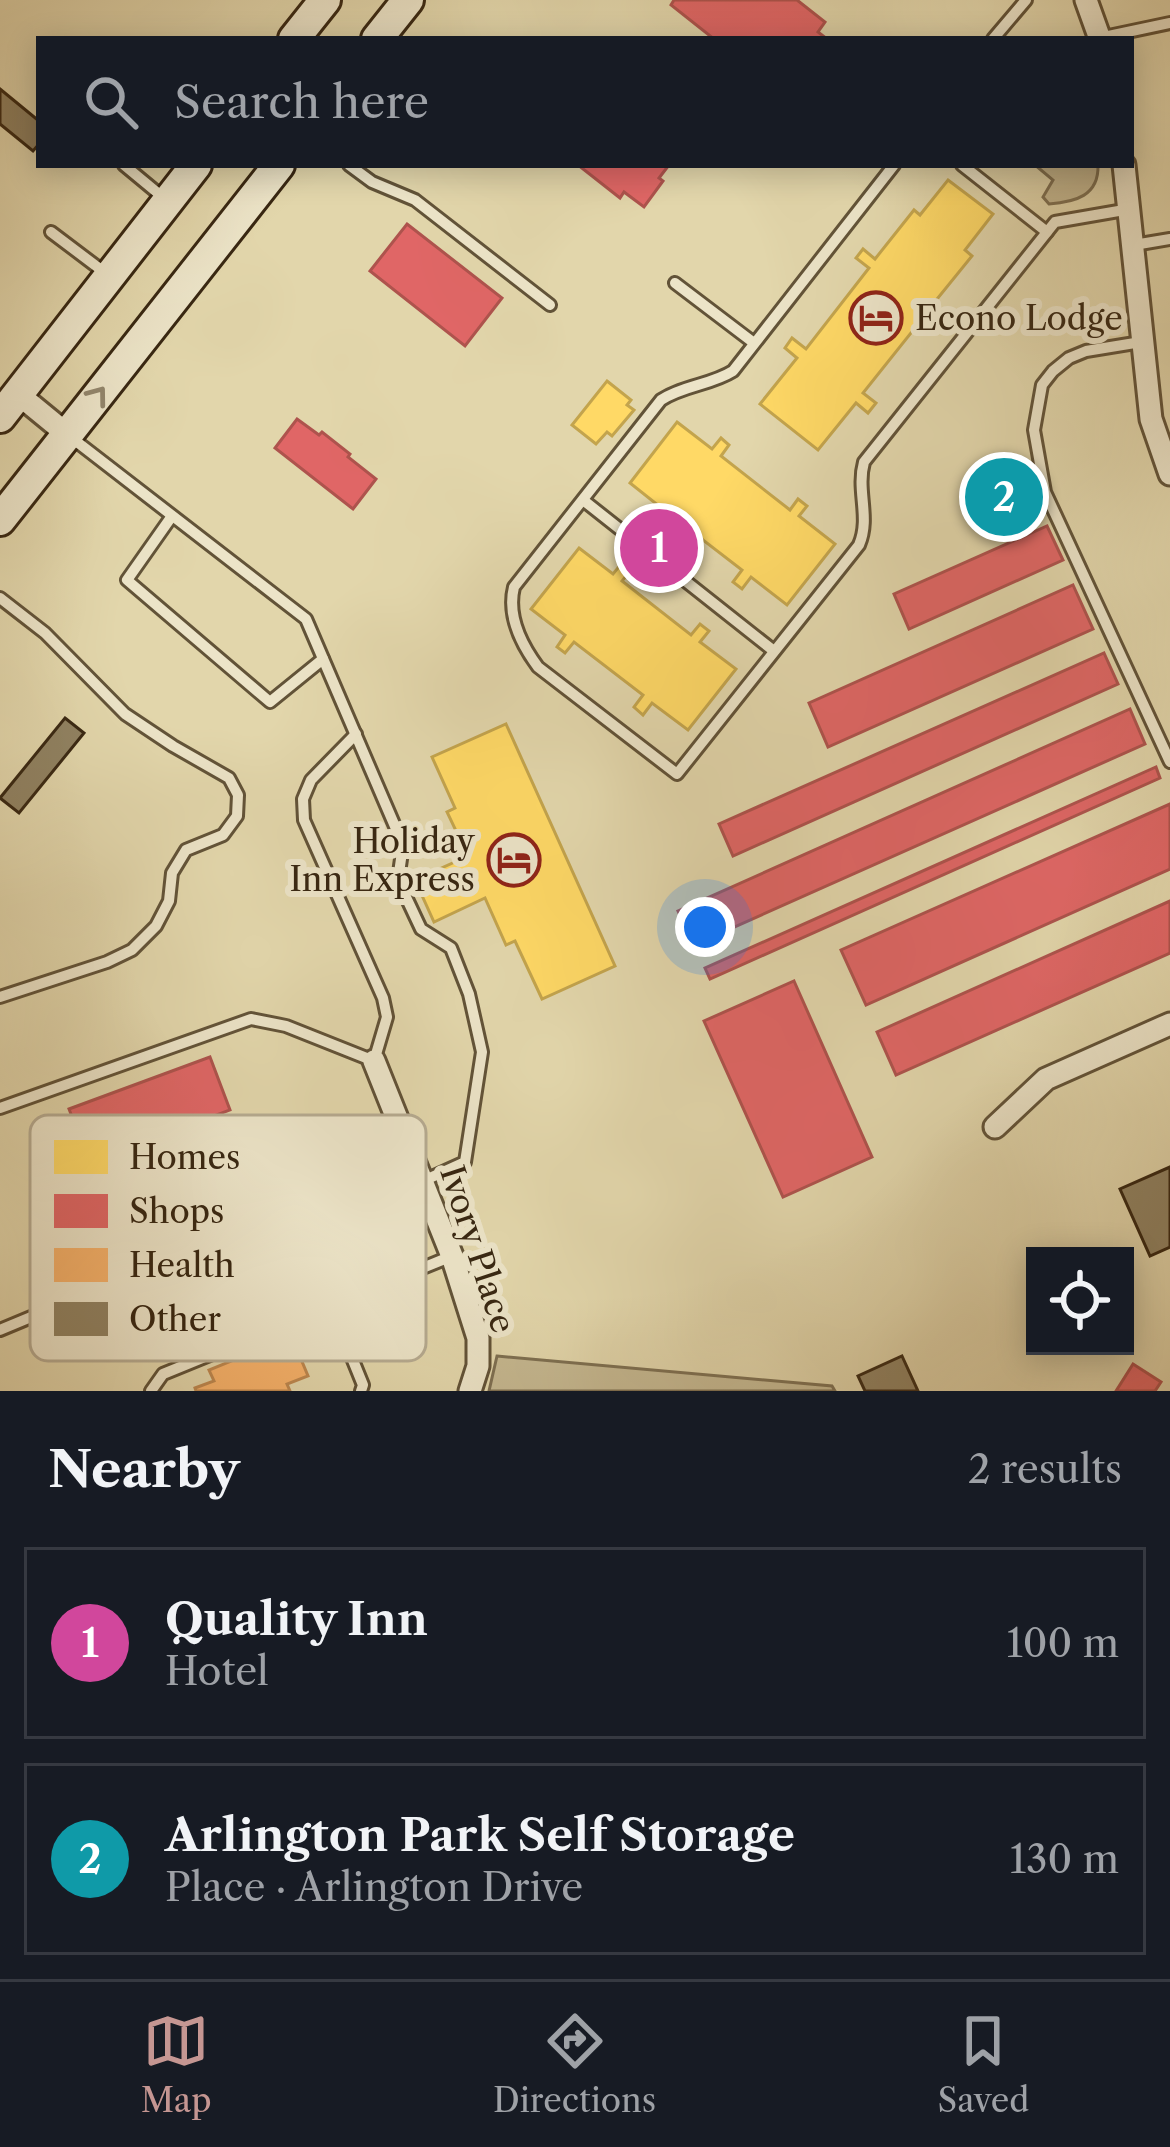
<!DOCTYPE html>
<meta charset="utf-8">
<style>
:root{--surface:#171b24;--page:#242831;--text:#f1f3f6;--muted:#9ea1a6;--line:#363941;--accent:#c59692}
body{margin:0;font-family:"Libre Caslon Text",serif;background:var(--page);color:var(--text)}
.controls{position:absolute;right:36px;bottom:36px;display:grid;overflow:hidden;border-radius:0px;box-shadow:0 6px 30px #0003}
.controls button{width:108px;height:108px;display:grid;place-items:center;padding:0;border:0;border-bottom:3px solid var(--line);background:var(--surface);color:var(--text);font:60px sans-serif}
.you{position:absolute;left:705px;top:927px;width:42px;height:42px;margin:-30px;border:9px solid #fff;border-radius:50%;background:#1a73e8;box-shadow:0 0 0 18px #1a73e833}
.badge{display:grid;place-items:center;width:78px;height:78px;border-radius:50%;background:var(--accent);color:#fff;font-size:39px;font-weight:700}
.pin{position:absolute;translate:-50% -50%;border:6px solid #fff;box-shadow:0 3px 12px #0006}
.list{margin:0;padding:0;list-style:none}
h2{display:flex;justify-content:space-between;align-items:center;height:156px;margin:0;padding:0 48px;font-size:51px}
h2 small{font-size:39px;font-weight:400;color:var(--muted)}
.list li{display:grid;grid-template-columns:78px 1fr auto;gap:36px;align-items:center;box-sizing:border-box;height:192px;margin:0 24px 24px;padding:0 24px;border:3px solid var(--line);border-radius:0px}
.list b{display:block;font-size:45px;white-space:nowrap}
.list p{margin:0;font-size:39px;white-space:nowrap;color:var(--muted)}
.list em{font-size:39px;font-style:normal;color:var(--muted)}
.icon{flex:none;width:66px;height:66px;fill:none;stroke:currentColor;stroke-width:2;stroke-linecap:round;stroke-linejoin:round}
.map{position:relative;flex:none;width:1170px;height:1391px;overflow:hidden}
.search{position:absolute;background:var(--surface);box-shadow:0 6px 30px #0003;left:36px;right:36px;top:36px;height:132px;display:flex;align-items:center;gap:30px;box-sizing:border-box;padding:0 42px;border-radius:0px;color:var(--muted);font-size:45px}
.sheet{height:588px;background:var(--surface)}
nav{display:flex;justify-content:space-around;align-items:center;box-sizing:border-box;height:168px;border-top:3px solid var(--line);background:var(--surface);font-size:33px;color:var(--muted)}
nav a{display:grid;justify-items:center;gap:6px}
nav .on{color:var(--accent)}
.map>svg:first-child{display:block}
.green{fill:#c5b891;stroke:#7e7052;stroke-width:3}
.homes{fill:#ffd966;stroke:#c3a44d;stroke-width:3}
.shops{fill:#e06666;stroke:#ae534d;stroke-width:3}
.health{fill:#f6b26b;stroke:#bd8850;stroke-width:3}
.building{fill:#908262;stroke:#382712;stroke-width:3}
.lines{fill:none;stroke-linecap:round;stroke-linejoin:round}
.lane-casing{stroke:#625338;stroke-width:16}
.street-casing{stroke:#625338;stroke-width:27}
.secondary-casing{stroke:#382712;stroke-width:36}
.lane{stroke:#ece4c8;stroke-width:10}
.street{stroke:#ece4c8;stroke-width:21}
.secondary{stroke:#ece4c8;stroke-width:30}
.oneway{stroke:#92866d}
.labels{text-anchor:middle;stroke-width:12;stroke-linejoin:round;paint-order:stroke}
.poi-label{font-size:33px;fill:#382712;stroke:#ece4c8;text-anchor:start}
.street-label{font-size:33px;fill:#382712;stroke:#ece4c8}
.key{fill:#ece4c8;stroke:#b6ab91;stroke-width:3}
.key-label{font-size:33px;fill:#382712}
</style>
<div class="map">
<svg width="1170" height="1391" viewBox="0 0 1170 1391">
<rect width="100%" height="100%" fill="#e2d6ab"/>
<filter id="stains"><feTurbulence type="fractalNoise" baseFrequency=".00167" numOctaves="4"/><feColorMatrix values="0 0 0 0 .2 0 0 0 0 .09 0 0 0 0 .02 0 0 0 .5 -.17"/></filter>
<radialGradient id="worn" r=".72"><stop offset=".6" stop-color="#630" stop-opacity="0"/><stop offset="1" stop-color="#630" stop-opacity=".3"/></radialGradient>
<!-- green -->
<g class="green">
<path d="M1035,165H1098C1099,196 1075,202 1049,204L1043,197L1053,180Z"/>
<path d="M497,1356L832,1386L835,1391H489Z"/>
</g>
<!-- homes -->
<g class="homes">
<path d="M948,180L993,214L965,250L972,256L933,304L945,313L937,323L926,314L863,393L876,403L868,413L856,403L818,450L760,404L797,358L785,348L792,338L806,349L869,268L856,258L863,249L875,259L914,210L920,215Z"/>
<path d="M607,381L631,400L627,405L634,410L612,436L607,432L596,444L572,425Z"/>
<path d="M677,422L712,449L721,438L729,445L721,456L790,510L798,499L807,506L799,516L835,544L787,605L751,577L742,589L733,582L742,570L672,516L663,528L655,521L664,510L630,483Z"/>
<path d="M579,548L613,574L622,563L631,570L622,581L691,635L700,624L709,631L700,642L736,669L688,730L652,703L643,715L634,707L643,695L574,642L565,653L557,647L565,635L531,609Z"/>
<path d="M506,724L615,966L542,999L515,941L506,945L485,898L434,922L415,880L468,856L447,812L455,808L432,757Z"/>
</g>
<!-- shops -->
<g class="shops">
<path d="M674,0H797L825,22L818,32L827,39H714L671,5Z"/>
<path d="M578,165H669L659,178L663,181L644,207L624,192L620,198Z"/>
<path d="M407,224L502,298L465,346L370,271Z"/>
<path d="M297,419L319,435L322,432L350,454L348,457L376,479L353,509L275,448Z"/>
<path d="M1019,468L1035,504L989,525L973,489Z"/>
<path d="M1047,526L1063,560L909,629L894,594Z"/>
<path d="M1073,585L1093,629L828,747L809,703Z"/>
<path d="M1104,653L1118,684L733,856L719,824Z"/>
<path d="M1130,709L1145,744L694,945L678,911Z"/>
<path d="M1156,767L1160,778L710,979L705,968Z"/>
<path d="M1170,804V869L866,1005L841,950Z"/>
<path d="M1170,901V953L896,1075L877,1032Z"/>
<path d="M794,981L872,1157L783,1197L704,1021Z"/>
<path d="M210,1057L230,1110L90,1163L69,1109Z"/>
<path d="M1133,1364L1161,1382L1155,1391H1116Z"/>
</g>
<!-- health -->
<path class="health" d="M293,1340L308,1376L287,1384L290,1391H196L195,1388L214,1381L209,1370L263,1348L265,1352Z"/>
<!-- building -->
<g class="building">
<path d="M0,89L39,121V144L33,151L0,124Z"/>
<path d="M65,718L84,733L19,813L0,798Z"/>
<path d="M1170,1167V1247L1150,1256L1120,1189Z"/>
<path d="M902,1356L918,1391H865L858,1376Z"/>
</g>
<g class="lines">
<!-- lane casing -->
<g class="lane-casing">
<g id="lane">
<path d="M1099,38L1170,23"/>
<path d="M993,39L1026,0"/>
<path d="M124,165L165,199"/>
<path d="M349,165L372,182L415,200L550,305"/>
<path d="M894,165L733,371C711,385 684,385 661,400L514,587C507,615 521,644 538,667L677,774L859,545C871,517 856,491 864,462L1047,232L1055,222L1130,209"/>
<path d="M962,165L1047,232"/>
<path d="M51,232L108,275"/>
<path d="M1134,245L1170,239"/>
<path d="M675,283L754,343"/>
<path d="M1141,342L1086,351L1069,358L1053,371L1042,385L1034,430L1045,492L1170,762"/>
<path d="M68,435L306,619L403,845L398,880L421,929L451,948L469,994L482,1052L465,1162L423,1181"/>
<path d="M583,500L774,651"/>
<path d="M172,516L127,580L270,702L323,659"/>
<path d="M0,598L45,633L125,714L173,746L229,778L238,795L237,816L223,835L186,850L172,873L169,901L156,926L132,950L107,962L0,997"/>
<path d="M0,1108L251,1019L286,1026L374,1061L387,1017L383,998L304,820L303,799L311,780L356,734"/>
<path d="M331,1306L363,1385L361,1391"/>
<path d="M0,1330L108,1285L115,1301L127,1305L142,1301L334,1231L427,1192"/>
<path d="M151,1391L163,1374L452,1256"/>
</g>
</g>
<!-- street casing -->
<g class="street-casing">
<g id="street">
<path d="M1086,0L1100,39"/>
<path d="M1124,165L1151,419L1170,474"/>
<path d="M18,394L68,435"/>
<path d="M374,1061L452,1256L478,1338V1366L470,1391"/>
<path d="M995,1127L1046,1079L1170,1024"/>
</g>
</g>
<!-- secondary casing -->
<g class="secondary-casing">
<g id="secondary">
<path d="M294,39L325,0"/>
<path d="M377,39L408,0"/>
<path d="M0,417L196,165"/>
<path d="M0,520L279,165"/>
</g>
</g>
<!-- lane -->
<use href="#lane" class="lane"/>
<!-- street -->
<use href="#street" class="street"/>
<!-- secondary -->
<use href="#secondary" class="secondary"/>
</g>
<!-- one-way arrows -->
<defs><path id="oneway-chevron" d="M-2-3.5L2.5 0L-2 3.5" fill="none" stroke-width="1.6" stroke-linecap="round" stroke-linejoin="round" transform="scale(3)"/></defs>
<use class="oneway" href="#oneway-chevron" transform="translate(98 395) rotate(-53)"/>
<!-- icons -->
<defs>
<g id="hotel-ring" transform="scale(2.7)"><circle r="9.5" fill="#ece4c8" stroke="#8f2418" stroke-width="1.5"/><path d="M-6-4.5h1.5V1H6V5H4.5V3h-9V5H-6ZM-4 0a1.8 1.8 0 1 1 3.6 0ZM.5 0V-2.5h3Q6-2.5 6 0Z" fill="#8f2418"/></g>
</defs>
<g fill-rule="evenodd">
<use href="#hotel-ring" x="876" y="318"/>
<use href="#hotel-ring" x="514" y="860"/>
</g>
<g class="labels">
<!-- poi labels -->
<g class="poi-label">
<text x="915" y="330">Econo Lodge</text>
<text x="475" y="853" text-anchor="end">Holiday<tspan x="475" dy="38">Inn Express</tspan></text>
</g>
<!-- street labels -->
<g class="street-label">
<text transform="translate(478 1249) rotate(72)" y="12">Ivory Place</text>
</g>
</g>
<!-- legend -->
<rect x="30" y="1115" width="396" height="246" rx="18" class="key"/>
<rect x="54" y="1140" width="54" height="34" fill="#ffd966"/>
<rect x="54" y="1194" width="54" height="34" fill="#e06666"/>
<rect x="54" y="1248" width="54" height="34" fill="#f6b26b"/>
<rect x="54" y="1302" width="54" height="34" fill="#908262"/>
<g class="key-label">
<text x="129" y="1169">Homes</text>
<text x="129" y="1223">Shops</text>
<text x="129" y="1277">Health</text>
<text x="129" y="1331">Other</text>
</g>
<rect width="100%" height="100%" filter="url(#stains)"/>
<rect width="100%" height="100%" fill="url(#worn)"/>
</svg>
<div class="controls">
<button><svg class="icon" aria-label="locate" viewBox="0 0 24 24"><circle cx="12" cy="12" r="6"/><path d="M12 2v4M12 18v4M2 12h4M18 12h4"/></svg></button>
</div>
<div class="you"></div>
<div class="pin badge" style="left:659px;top:548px;background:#d1479c">1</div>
<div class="pin badge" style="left:1004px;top:497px;background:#0f9aa8">2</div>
<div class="search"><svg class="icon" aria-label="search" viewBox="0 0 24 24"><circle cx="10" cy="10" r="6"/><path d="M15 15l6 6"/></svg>Search here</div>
</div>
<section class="sheet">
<h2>Nearby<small>2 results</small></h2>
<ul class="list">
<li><span class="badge" style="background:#d1479c">1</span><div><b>Quality Inn</b><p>Hotel</p></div><em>100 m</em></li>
<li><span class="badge" style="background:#0f9aa8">2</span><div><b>Arlington Park Self Storage</b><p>Place · Arlington Drive</p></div><em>130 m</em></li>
</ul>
</section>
<nav>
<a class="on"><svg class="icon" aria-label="map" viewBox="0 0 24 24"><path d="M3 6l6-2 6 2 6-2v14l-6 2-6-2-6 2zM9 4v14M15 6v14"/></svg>Map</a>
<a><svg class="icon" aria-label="directions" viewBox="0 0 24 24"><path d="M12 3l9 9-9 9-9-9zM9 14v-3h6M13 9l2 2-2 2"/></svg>Directions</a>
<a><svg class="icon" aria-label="saved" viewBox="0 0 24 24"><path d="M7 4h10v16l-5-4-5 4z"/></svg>Saved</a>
</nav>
